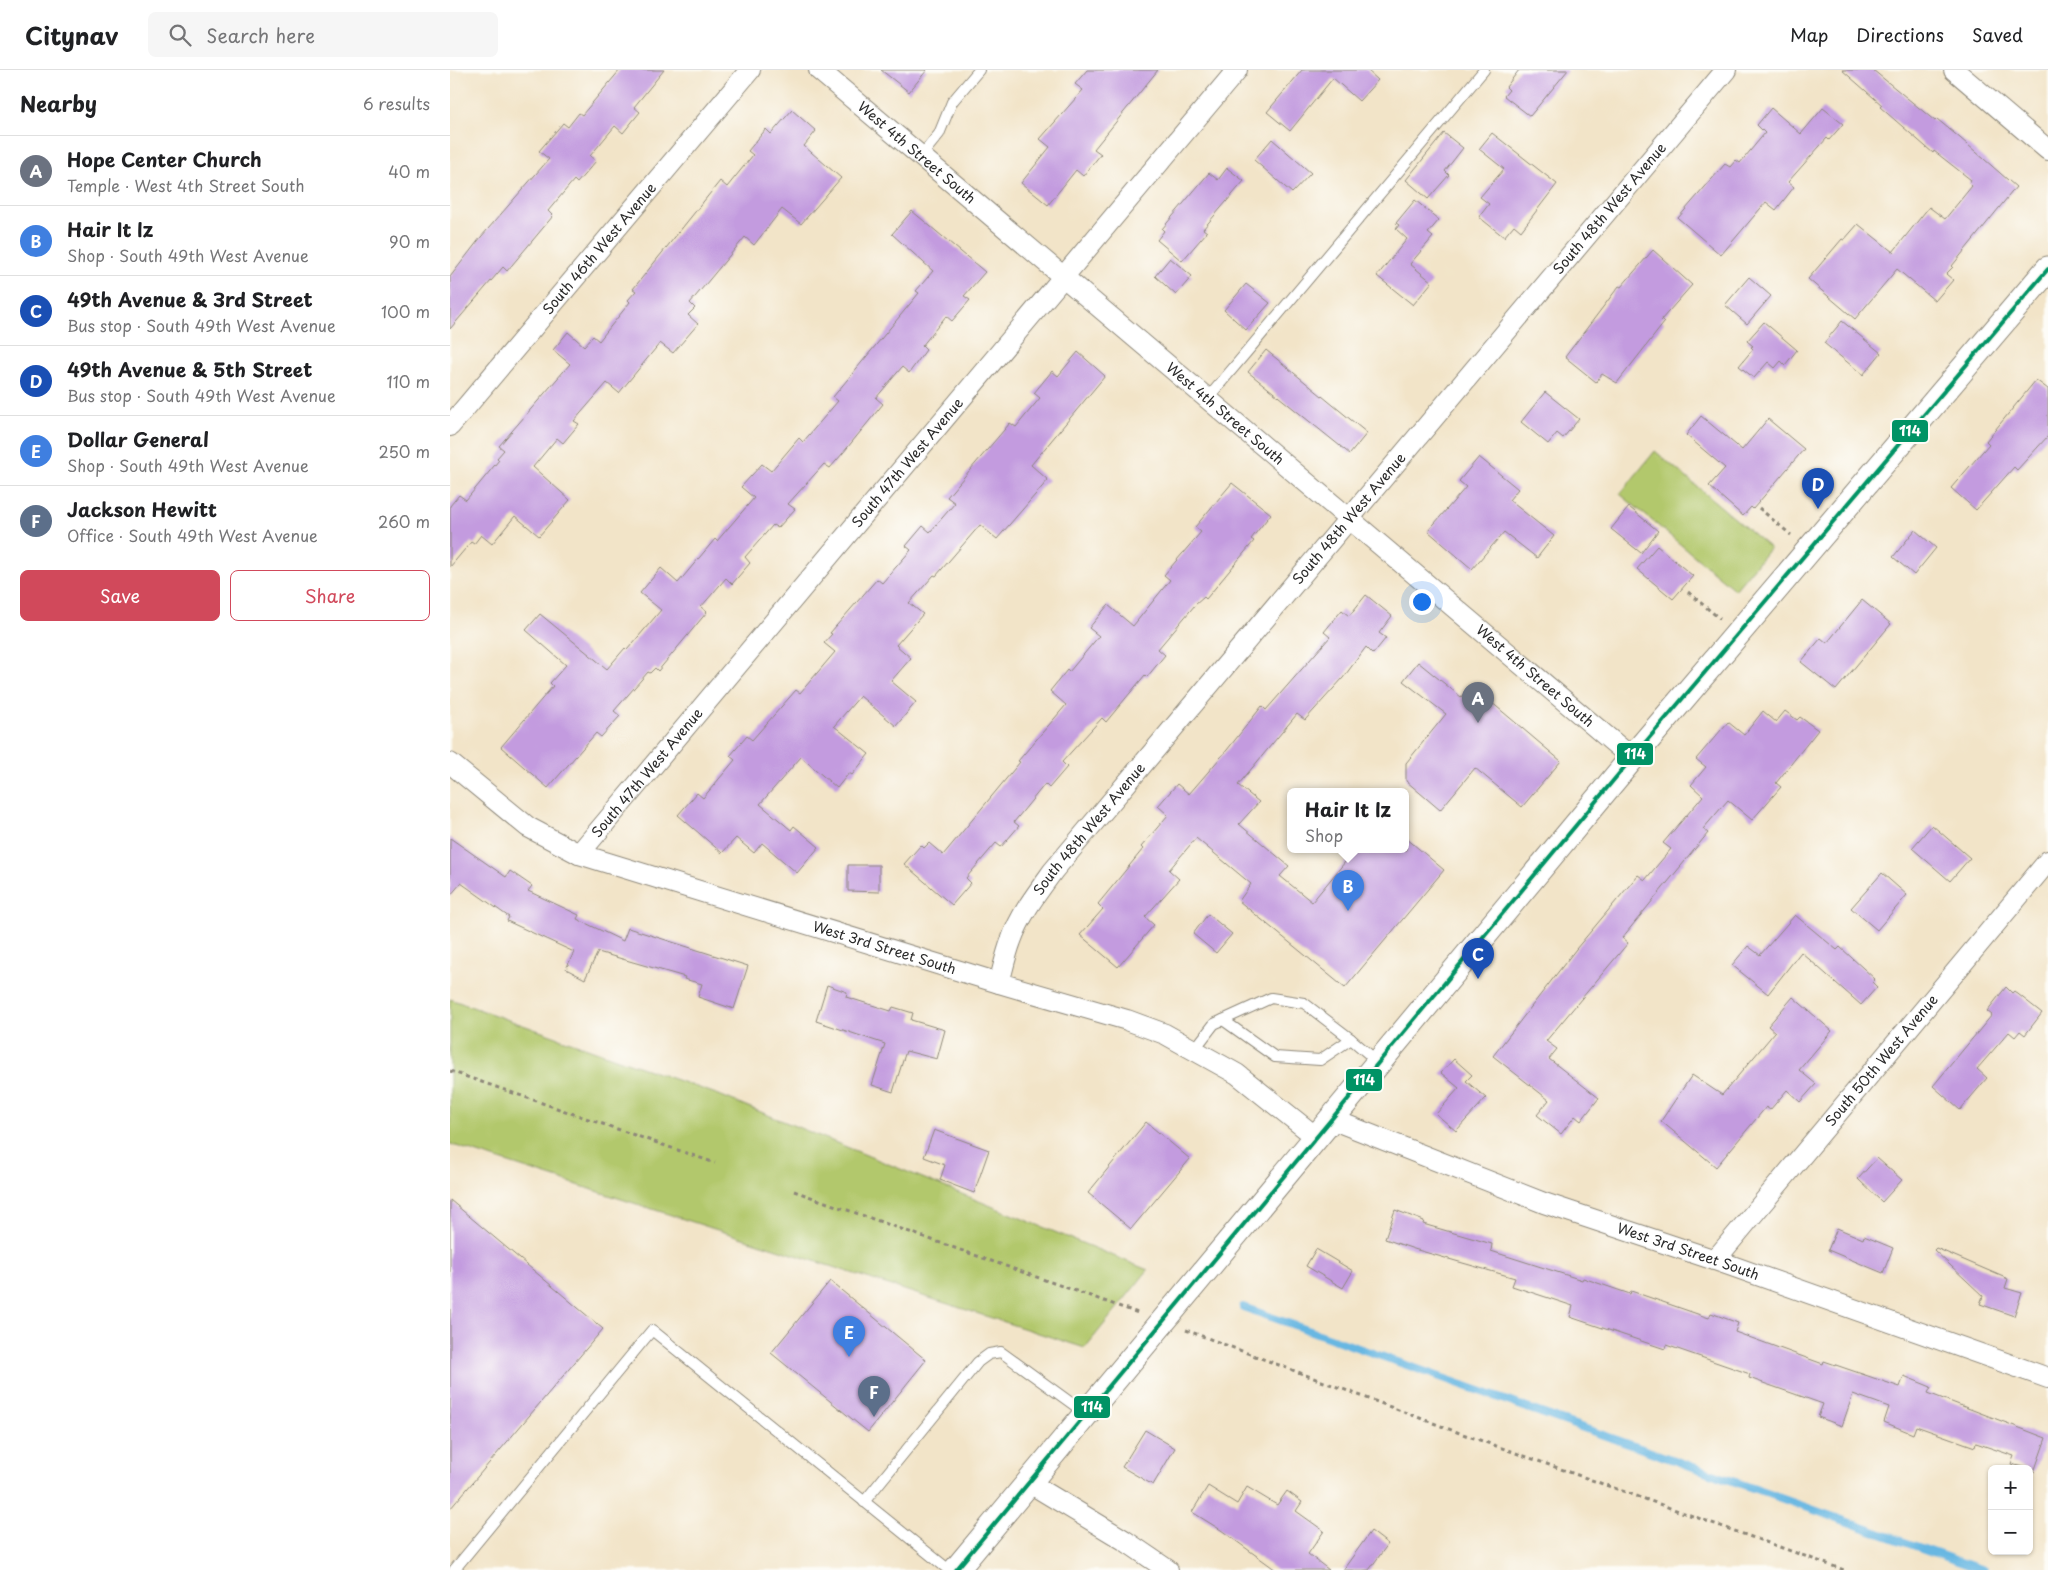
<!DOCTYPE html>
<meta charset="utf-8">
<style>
:root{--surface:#fff;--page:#f6f6f6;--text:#202124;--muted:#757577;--line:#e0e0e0;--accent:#d1495b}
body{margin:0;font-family:"Playpen Sans",sans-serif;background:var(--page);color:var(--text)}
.controls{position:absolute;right:15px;bottom:15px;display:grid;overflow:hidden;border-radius:8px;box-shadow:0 1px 4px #0004}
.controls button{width:45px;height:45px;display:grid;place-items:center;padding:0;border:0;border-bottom:1px solid var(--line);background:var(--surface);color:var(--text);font:25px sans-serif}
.you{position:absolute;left:971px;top:531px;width:18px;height:18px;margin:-12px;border:4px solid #fff;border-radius:50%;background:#1a73e8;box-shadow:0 0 0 8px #1a73e833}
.badge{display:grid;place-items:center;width:32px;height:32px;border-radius:50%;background:var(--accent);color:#fff;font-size:16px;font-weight:700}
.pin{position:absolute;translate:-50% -41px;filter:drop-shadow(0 1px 2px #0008)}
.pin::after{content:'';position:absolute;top:26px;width:18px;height:15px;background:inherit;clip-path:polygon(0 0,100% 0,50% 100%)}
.popup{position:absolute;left:837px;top:718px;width:122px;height:65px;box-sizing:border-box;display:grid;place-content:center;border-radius:8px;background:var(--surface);filter:drop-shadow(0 1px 4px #0005);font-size:16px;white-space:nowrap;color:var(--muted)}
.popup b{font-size:19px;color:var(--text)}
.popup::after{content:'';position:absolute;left:50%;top:100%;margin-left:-10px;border:10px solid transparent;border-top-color:var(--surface)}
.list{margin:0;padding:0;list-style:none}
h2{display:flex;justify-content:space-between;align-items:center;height:65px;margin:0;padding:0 20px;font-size:21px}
h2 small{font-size:16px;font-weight:400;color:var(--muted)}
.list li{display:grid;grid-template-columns:32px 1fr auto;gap:15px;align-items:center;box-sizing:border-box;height:70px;padding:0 20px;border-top:1px solid var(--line)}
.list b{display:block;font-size:19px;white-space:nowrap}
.list p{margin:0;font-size:16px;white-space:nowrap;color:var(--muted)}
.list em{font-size:16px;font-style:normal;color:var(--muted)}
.actions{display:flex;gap:10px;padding:15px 20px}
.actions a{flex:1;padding:11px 0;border:1px solid var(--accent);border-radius:8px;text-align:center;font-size:18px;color:var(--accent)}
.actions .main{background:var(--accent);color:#fff}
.icon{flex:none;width:28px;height:28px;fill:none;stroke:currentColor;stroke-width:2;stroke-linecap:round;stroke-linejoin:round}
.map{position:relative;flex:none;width:1598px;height:1500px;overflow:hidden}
header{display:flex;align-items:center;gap:30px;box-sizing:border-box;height:70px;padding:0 25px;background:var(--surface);border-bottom:1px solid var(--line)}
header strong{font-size:24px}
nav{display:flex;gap:28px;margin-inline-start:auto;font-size:18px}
.search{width:350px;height:45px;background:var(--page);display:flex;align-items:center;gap:12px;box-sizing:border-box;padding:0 18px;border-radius:8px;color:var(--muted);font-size:19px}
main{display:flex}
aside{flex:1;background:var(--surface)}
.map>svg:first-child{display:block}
.green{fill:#b2c86c;stroke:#6e7a4c}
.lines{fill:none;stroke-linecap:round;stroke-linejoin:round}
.stream{stroke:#68b7e2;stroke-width:8}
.building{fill:#c39bdf}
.service-casing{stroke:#8e887a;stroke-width:12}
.minor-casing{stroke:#8e887a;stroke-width:22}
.tertiary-casing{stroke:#8e887a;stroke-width:27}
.path{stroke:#8e887a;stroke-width:3;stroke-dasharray:4 4;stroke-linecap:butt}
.service{stroke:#fff;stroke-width:10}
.minor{stroke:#fff;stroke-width:20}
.tertiary{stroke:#fff;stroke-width:25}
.bus-1-casing{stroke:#fdfcf7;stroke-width:8}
.bus-1{stroke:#009365;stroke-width:4}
.labels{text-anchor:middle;stroke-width:4;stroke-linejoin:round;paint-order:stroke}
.street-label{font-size:14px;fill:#2b2b2b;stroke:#fdfcf7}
.line-badge{stroke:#fdfcf7;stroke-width:2}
.badge-label{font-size:14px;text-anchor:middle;font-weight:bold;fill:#fff}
</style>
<header>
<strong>Citynav</strong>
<div class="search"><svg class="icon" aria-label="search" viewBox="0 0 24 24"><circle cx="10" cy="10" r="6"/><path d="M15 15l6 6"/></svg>Search here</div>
<nav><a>Map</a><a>Directions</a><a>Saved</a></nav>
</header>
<main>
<aside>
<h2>Nearby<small>6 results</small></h2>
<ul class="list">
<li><span class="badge" style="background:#6b7280">A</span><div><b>Hope Center Church</b><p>Temple · West 4th Street South</p></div><em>40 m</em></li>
<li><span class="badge" style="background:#3f7fe0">B</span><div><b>Hair It Iz</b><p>Shop · South 49th West Avenue</p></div><em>90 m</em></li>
<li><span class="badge" style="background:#1a4fb4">C</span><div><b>49th Avenue &amp; 3rd Street</b><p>Bus stop · South 49th West Avenue</p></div><em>100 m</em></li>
<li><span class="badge" style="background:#1a4fb4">D</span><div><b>49th Avenue &amp; 5th Street</b><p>Bus stop · South 49th West Avenue</p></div><em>110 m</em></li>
<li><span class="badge" style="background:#3f7fe0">E</span><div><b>Dollar General</b><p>Shop · South 49th West Avenue</p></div><em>250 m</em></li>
<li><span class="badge" style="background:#5c6f8a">F</span><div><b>Jackson Hewitt</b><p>Office · South 49th West Avenue</p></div><em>260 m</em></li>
</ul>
<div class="actions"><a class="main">Save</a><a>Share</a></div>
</aside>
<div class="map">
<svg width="1598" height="1500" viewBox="0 0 1598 1500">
<rect width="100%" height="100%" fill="#fdfcf7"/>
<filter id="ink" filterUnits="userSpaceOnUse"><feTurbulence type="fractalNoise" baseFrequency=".02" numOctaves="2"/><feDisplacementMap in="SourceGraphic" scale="10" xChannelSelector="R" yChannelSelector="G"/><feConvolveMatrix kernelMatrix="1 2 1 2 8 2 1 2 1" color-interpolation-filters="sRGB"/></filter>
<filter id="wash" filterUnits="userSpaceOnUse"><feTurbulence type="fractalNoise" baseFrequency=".0096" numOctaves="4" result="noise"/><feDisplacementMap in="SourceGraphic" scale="20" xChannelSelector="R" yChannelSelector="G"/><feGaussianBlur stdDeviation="1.12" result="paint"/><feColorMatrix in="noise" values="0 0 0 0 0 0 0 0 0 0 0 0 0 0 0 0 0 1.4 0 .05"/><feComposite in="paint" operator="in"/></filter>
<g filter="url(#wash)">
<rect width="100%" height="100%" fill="#f2e4c8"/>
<!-- green -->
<g class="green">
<path d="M1205,381L1320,478L1285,520L1170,424Z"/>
<path d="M0,929L269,1025L698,1200L635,1278L0,1074Z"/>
</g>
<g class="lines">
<!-- stream -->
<path class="stream" d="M793,1237L1533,1500"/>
</g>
<g id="blocks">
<!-- building -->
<g class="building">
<path d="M170,0H214L184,37L190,42L173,63L165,56L140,86L146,91L127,113L124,110L98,141L103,146L57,201L53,197L0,259V207L31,167L99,89L89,81L113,53L118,57L129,43L132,45Z"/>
<path d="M431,0H477L459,22Z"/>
<path d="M637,0H708L644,79L651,84L633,106L626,100L598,135L571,113L600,77L590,69L633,20L625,14Z"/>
<path d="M852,0H917L928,10L909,31L883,8L840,61L817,42Z"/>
<path d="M1069,0H1118L1080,46L1054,26L1059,20L1056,17Z"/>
<path d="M1392,0H1423L1485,51L1487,49L1510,68L1566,117L1502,196L1503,197L1496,204L1503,210L1485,231L1447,199L1405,249L1358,209L1392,169L1394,170L1408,154L1443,182L1479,137L1495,149L1522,116L1519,113L1521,110L1484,81L1483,83L1430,37L1432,35Z"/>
<path d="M1321,38L1351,64L1373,38L1393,54L1379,70L1377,68L1338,112L1344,117L1326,140L1316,132L1271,185L1228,148L1275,94L1280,97L1286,90L1290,93L1315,63L1307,55Z"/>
<path d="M342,40L366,61L354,76L391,108L351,154L332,139L304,175L295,167L240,233L245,238L238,245L248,254L223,283L210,273L169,323L157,313L124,351L129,354L113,373L107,368L83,397L120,430L89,466L65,446L42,474L31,465L24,474L21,472L0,497V436L9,425L16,430L49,390L47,388L54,380L49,376L120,294L103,280L118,262L134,276L143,266L149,271L180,232L178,230L186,221L183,219L270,111L277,117L303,85L298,81L316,59L321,64Z"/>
<path d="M994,63L1013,78L995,101L999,105L978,129L956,110Z"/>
<path d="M1042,63L1107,114L1071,161L1064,155L1054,167L1029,147L1039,134L1030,127L1054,99L1029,79Z"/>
<path d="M822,69L861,103L842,123L804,90Z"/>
<path d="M777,98L794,111L753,159L757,162L732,191L707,170L714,161L712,159L759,103L768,110Z"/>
<path d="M965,130L989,150L978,163L983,167L960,194L982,212L963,235L927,206L957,169L946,159L949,155L946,153Z"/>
<path d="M462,141L535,202L514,226L520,230L502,251L496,246L472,276L476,280L459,303L452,297L426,328L433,334L393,383L380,398L374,394L338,434L345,439L328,458L323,455L295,487L300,493L282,514L276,508L251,537L257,542L208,601L205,598L200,603L198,602L164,641L170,646L151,667L146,663L98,718L51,677L103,616L100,613L116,595L76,560L90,544L157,599L175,578L177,580L211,540L190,523L211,498L228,513L265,469L267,471L304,428L291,417L312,394L321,401L349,368L353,372L388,331L383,327L469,223L466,221L483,201L442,164Z"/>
<path d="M1203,180L1242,215L1211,250L1214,253L1167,313L1152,304L1146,312L1115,287L1169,216L1171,217Z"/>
<path d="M720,188L742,206L726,225L705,206Z"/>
<path d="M1299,207L1321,226L1297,254L1275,235Z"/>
<path d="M796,214L820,233L796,260L774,240Z"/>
<path d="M1392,251L1431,283L1413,305L1374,273Z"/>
<path d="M1314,252L1347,280L1335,295L1331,291L1325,298L1318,292L1304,308L1289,296L1303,279L1301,277L1303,276L1297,271Z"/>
<path d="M816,280L917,363L900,384L798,302Z"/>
<path d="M628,282L655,306L581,395L598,410L547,469L530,455L486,506L484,505L459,533L473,544L446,575L461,588L441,611L466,632L446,656L410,626L384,656L419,684L402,705L399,703L387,718L351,687L310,734L341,760L344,756L369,777L347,803L312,773L304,783L286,768L272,783L228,745L247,723L253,728L285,690L280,686L297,666L302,670L346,620L350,623L385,582L374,573L382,564L380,563L427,509L432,513L461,480L456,476L473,456L480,462L505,433L497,427L560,353L566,357L590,328L584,323L602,301L608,306Z"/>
<path d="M1586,310L1598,319V366L1567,400L1564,397L1526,440L1501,418L1539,374L1536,371Z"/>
<path d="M1095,322L1129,349L1113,368L1107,363L1098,374L1071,352Z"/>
<path d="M1251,346L1292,380L1318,349L1354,379L1303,439L1301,437L1293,446L1259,416L1275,398L1236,365Z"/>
<path d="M1029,387L1068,419L1059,430L1104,466L1087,488L1054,462L1022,499L978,461L1016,417L1009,411Z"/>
<path d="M782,413L821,444L801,469L804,471L756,529L754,527L745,535L708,579L715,585L697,607L695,605L656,652L652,648L612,692L617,697L599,718L595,714L564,752L569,756L551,777L546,773L516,808L521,813L502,835L454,794L471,775L474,778L479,773L493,785L513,761L570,692L568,691L616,635L600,621L617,600L619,602L649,566L639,558L658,535L683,556L720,510L714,505L751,462L745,457Z"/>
<path d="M1179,437L1208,461L1191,483L1161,459Z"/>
<path d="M1465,460L1486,478L1464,505L1443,487Z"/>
<path d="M1207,476L1243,506L1223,529L1187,499Z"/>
<path d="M916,525L942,546L929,563L936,568L923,584L916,577L893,608L855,650L847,644L788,715L809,732L789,754L839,796L830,806L862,832L905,780H956V768L994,800L895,918L789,831L801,814L746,768L719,800L729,809L695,847L704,855L668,897L630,865L653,839L648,834L693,779L691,777L718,745L708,736L727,714L739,724L777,680L812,636L816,640L880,567L874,562L892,540L899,546Z"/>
<path d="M1412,530L1441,554L1386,620L1351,592L1371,568L1377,573Z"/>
<path d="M968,592L1011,627L1021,615L1111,691L1072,737L1025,698L990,740L956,711V693L996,644L953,611Z"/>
<path d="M1313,641L1326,652L1335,641L1347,650L1350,647L1368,660L1326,713L1331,717L1302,750L1278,730L1253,759L1258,763L1172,868L1178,873L1096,971L1107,979L1099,989L1149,1028L1131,1051L1125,1046L1111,1064L1087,1045L1099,1030L1043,986L1126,879L1188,805L1195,810L1221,779L1213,773L1253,726L1241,715L1256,697L1246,689L1278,652L1294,665Z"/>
<path d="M1482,755L1520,788L1500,811L1462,778Z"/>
<path d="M0,768L56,807L60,801L82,816L78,821L129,845L127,849L173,871L178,858L298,896L284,939L248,927L252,914L234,909L235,907L148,882L135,909L116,899L124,882L57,851L59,847L11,813L0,826Z"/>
<path d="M398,795H429V822L398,821Z"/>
<path d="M1432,803L1457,825L1427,860L1401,838Z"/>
<path d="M758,844L782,864L766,883L743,864Z"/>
<path d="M1345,845L1387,880L1390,877L1425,909L1422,912L1427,917L1411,935L1351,882L1318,924L1282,895L1298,876L1310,885Z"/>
<path d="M377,915L397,922L396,927L441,941L443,937L463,943L461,950L495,960L487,989L456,981L443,1022L422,1015L435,974L366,951Z"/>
<path d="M1556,917L1562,923L1564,921L1592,943L1575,965L1570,961L1565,967L1559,962L1527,999L1537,1008L1510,1040L1483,1016L1542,945L1537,941Z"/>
<path d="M1343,927L1382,961L1349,1000L1366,1014L1350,1032L1337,1020L1320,1040L1316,1037L1266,1097L1211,1051L1242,1005L1272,1025L1325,962L1318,956Z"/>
<path d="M1004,989L1022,1005L1016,1011L1036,1028L1006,1061L986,1044L1009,1018L991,1003Z"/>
<path d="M696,1052L740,1089L681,1159L638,1123Z"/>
<path d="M484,1060L539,1080L524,1123L490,1110L495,1095L474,1087Z"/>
<path d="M1427,1088L1452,1110L1432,1132L1408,1109Z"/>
<path d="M0,1130L153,1259L0,1439Z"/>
<path d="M945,1140L974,1151L973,1154L1042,1174L1041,1181L1132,1210L1133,1208L1180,1224L1181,1221L1259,1248L1261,1243L1288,1253L1285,1262L1373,1294L1374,1291L1450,1317L1454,1306L1481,1317L1478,1323L1596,1368L1584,1402L1579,1401V1399L1561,1394L1564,1386L1526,1373L1525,1377L1466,1356L1463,1364L1434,1352L1439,1337L1403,1324L1392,1356L1368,1347L1373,1334L1299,1308L1300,1304L1216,1275L1215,1279L1120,1247L1123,1236L1062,1216L1065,1208L964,1179L935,1169Z"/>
<path d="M1387,1158L1413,1169L1414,1166L1443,1178L1433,1203L1378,1180Z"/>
<path d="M1486,1178L1558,1209L1555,1218L1572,1223L1564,1246L1530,1234L1533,1226L1484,1180Z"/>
<path d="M866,1179L903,1201L893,1218L856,1196Z"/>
<path d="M380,1211L476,1290L418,1362L321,1283Z"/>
<path d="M695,1360L725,1378L703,1415L672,1397Z"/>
<path d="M758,1416L787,1434L797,1417L827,1435L837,1421L852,1432L846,1441L874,1461L858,1484L879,1500H826L771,1460L742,1442Z"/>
<path d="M921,1461L938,1474L919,1500H893Z"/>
</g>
</g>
</g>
<g filter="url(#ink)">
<use href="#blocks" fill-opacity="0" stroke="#8e887a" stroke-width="1"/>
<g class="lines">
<!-- service casing -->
<g class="service-casing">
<g id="service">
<path d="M471,86L489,64L502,32L529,0"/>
<path d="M758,328L1034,0"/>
<path d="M773,950L825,987L870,990L901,969"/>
<path d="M744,980L764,954L821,928L854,933L901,969L928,992"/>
<path d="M414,1432L528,1292L539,1284L551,1282L635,1343"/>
<path d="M4,1500L202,1260L499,1500"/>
</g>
</g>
<!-- minor casing -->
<g class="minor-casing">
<g id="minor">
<path id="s1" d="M369,0L1182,688"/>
<path d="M1504,0L1598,80"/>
<path id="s2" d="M0,356L300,0"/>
<path id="s3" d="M0,693L78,757L129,784L549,913L677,950L715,964L787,1004L866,1067"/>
<path id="s4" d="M129,784L787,0"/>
<path id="s5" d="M549,913C553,899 556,884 561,871C570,845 587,823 603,801L1276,0"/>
<path id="s6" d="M881,1049L1094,1133L1265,1190L1598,1308"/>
<path id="s7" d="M1265,1190L1598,791"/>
<path d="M578,1412L674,1470L718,1500"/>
</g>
</g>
<!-- tertiary casing -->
<g class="tertiary-casing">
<path id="tertiary" d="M506,1500L1182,688L1598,199"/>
</g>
<!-- path -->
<g class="path">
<path d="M1309,438L1341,465"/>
<path d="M1238,522L1270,549"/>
<path d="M0,1001L265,1093"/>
<path d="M344,1121L688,1243"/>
<path d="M736,1260L1007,1362L1394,1500"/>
</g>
<!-- service -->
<use href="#service" class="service"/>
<!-- minor -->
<use href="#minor" class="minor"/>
<!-- tertiary -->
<use href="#tertiary" class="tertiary"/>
<!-- bus-1 casing -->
<g class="bus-1-casing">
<path id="bus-1" d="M506,1500L1182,688L1598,199"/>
</g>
<!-- bus-1 -->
<use href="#bus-1" class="bus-1"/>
</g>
</g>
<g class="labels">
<!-- street labels -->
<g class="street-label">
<text dy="5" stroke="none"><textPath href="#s1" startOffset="128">West 4th Street South</textPath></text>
<text dy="5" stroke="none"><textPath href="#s5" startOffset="991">South 48th West Avenue</textPath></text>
<text dy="5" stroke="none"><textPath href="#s2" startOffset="232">South 46th West Avenue</textPath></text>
<text dy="5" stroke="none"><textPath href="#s1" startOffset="532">West 4th Street South</textPath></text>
<text dy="5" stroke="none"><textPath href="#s4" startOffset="511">South 47th West Avenue</textPath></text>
<text dy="5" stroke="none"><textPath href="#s5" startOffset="586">South 48th West Avenue</textPath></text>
<text dy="5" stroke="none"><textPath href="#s1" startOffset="938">West 4th Street South</textPath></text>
<text dy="5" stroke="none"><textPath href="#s4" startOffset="106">South 47th West Avenue</textPath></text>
<text dy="5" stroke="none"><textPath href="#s5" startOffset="181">South 48th West Avenue</textPath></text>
<text dy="5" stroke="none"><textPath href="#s3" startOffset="478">West 3rd Street South</textPath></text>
<text dy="5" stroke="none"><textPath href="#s7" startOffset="260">South 50th West Avenue</textPath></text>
<text dy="5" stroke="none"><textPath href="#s6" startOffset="381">West 3rd Street South</textPath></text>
</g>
</g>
<g class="line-badge">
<rect x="1441" y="349" width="38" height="24" rx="5" fill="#009365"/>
<rect x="1166" y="672" width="38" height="24" rx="5" fill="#009365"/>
<rect x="895" y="998" width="38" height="24" rx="5" fill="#009365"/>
<rect x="623" y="1325" width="38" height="24" rx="5" fill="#009365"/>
</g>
<g class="badge-label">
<text x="1460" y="366">114</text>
<text x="1185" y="689">114</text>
<text x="914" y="1015">114</text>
<text x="642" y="1342">114</text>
</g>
</svg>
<div class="controls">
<button>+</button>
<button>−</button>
</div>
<div class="you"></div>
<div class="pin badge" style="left:1028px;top:653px;background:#6b7280">A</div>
<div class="pin badge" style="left:898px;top:841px;background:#3f7fe0">B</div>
<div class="popup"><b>Hair It Iz</b>Shop</div>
<div class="pin badge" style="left:1028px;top:909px;background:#1a4fb4">C</div>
<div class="pin badge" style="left:1368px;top:439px;background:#1a4fb4">D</div>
<div class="pin badge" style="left:399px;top:1287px;background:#3f7fe0">E</div>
<div class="pin badge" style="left:424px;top:1347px;background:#5c6f8a">F</div>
</div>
</main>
